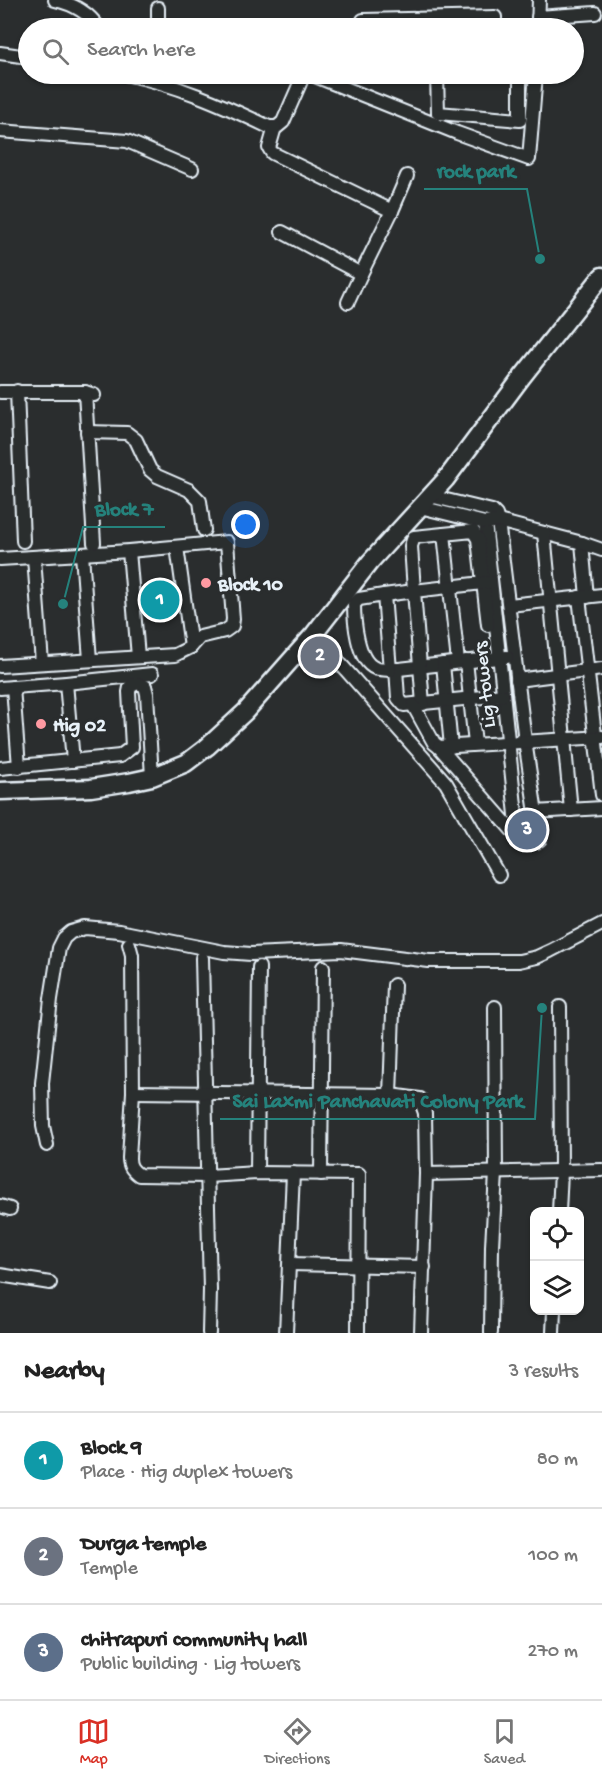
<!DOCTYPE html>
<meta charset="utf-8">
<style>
:root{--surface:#fff;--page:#f6f6f6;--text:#222;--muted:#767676;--line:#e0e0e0;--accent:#d93025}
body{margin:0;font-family:"Gochi Hand",sans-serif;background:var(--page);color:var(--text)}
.controls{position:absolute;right:18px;bottom:18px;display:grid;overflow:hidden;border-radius:12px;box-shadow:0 2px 4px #0004}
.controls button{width:54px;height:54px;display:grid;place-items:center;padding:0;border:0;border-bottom:2px solid var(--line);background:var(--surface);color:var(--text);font:30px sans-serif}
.you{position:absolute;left:246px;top:525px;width:21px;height:21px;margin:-15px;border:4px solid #fff;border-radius:50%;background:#1a73e8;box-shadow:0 0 0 9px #1a73e833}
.badge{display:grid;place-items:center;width:39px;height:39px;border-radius:50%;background:var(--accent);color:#fff;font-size:20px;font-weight:700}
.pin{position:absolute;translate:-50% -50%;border:3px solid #fff;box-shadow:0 2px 6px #0006}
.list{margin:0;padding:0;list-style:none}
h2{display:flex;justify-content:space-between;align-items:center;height:78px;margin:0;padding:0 24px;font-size:26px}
h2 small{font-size:20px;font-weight:400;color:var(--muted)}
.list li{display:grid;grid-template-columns:39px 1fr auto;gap:18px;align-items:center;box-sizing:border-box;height:96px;padding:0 24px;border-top:2px solid var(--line)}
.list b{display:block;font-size:22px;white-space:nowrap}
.list p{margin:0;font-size:20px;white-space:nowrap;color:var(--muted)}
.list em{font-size:20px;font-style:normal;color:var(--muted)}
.icon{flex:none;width:33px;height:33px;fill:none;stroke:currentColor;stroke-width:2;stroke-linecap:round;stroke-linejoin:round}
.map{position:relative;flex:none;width:602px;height:1333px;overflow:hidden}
.search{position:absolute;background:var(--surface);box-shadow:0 2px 4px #0004;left:18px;right:18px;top:18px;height:66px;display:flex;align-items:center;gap:15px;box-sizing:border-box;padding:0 21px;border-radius:33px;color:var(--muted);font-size:22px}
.sheet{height:366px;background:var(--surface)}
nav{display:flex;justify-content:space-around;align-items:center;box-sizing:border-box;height:84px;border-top:2px solid var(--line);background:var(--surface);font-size:16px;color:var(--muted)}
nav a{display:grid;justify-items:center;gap:3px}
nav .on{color:var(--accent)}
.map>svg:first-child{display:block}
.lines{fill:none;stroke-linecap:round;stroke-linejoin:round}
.street-casing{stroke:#e8f1f8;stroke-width:16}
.secondary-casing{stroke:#e8f1f8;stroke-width:21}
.street{stroke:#2a2d2e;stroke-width:12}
.secondary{stroke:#2a2d2e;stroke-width:16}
.poi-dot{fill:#ff9aa2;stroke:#2a2d2e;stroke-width:2}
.labels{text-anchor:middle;stroke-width:6;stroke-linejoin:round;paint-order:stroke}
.poi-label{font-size:20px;font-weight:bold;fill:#e8f1f8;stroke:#2a2d2e;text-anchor:start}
.street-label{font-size:20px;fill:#e8f1f8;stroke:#2a2d2e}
.leader{fill:none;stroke:#25827c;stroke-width:2}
.callout-dot{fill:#25827c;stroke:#2a2d2e;stroke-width:2}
.callout-label{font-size:21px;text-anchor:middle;font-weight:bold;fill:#25827c;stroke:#2a2d2e;stroke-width:6;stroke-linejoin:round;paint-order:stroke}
</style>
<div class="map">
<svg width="602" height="1333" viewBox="0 0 602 1333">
<rect width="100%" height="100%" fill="#2a2d2e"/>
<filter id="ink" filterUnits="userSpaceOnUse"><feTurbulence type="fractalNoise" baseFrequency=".0167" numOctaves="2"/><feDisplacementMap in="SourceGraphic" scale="12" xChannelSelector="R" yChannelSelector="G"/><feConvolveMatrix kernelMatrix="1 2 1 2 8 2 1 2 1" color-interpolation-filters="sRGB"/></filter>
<g filter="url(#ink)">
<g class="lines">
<!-- street casing -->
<g class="street-casing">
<g id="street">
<path d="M55,0C73,4 89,13 99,28"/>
<path d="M158,8V28"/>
<path d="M538,17L595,13"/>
<path d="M363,28V20L495,17V28"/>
<path d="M538,28L539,0"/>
<path d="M0,53L28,57"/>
<path d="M124,74C176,84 223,105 269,127H277L283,122L304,74"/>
<path d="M310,74L457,133L529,159L536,74"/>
<path d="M437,74L438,113L520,120V74"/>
<path d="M275,127L269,148L272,153L392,211L361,274L282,232"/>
<path d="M0,131L127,141L192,169"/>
<path d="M392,211L407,176"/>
<path d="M348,302L361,274"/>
<path d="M17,391L23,541"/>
<path d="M0,392H85L94,395"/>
<path d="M85,392L94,543"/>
<path d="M87,432L127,433L136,440L150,470L157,476L189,490L200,501L204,530"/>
<path d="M430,496L492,511L496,515L498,521L525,741L540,839L536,842L519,843L485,523"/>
<path d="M420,507L485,523L498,521L582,543L587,597"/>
<path d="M544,533L571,810"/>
<path d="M444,534L458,662"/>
<path d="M582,543L602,550"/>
<path d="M177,547L191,647"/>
<path d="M129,551L138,657"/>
<path d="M82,554L90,660"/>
<path d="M34,558L42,663"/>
<path d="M0,559L129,551L227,542L233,619L232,626L225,631L200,637L191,647L175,655L0,666"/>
<path d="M384,595L359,599L354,604C354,620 357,661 375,668C379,670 385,669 390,670L507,657"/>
<path d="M579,597L602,795"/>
<path d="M509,605L602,595"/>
<path d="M314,634L446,783L499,875"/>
<path d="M466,661L475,744"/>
<path d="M443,664L451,747"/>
<path d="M396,669L398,698L404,705L503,695"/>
<path d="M390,670L384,595L414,591L411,546L414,537L473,531L478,539L488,625"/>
<path d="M517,680L602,669"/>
<path d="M66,683L73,761"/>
<path d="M13,687L19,767"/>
<path d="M0,688L66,683L152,674"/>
<path d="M423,704L414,591L491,582"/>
<path d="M413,705L434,743L439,747"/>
<path d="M0,768L120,756L132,747L129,692L130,687L137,683L145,686L147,694L152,777"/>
<path d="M535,812L602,808"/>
<path d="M518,837L439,747L602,737"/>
<path d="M129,944L132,955L133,1092L129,1158C129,1166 132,1170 139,1175L207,1176L257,1173L359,1174L358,1333"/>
<path d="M202,958L210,1290L209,1333"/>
<path d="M133,1092L390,1095L420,1099L425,1113L426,1174L421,1333"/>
<path d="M390,1095L394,985"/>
<path d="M47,1145L43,1126L42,1083L51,999L59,948L64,938L71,932L85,928L119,931L224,952L251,954L341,950L429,961H519L537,957L550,951L602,924"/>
<path d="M257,1173L259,967"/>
<path d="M321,1174L323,967"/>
<path d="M426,1174L602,1170"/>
<path d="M0,1206L10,1209"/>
<path d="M559,1212L561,1171L560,1007"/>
<path d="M290,1264L424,1267"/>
<path d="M0,1275L50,1283"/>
<path d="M286,1333L293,1173"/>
<path d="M491,1333L492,1246L496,1173L495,1007"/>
<path d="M553,1333L554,1310"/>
</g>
</g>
<!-- secondary casing -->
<g class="secondary-casing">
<path id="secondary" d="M0,791L91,788L129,782L152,777L186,763L207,747L245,712L314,634L370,562L446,479L522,377L602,276"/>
</g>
<!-- street -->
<use href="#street" class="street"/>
<!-- secondary -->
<use href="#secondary" class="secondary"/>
</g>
</g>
<!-- markers -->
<g class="poi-dot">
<circle cx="206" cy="583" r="6"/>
<circle cx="41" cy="724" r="6"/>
</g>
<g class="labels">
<!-- poi labels -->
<g class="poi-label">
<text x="218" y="590">Block 10</text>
<text x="53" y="731">Hig 02</text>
</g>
<!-- street labels -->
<g class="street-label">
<text transform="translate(483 685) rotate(-96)" y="7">Lig towers</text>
</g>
</g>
<!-- callouts -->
<path class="leader" d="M540 259L527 189H424M63 604L83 527H165M542 1008L535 1119H220"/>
<g class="callout-dot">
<circle cx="540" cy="259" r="6"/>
<circle cx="63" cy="604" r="6"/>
<circle cx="542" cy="1008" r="6"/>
</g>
<g class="callout-label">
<text x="476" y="177">rock park</text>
<text x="124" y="515">Block 7</text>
<text x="378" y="1107">Sai Laxmi Panchavati Colony Park</text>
</g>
</svg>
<div class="controls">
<button><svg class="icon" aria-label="locate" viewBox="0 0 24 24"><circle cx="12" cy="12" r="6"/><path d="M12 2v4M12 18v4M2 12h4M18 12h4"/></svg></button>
<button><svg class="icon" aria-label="layers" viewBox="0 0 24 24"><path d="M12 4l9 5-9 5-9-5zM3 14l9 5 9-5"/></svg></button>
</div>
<div class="you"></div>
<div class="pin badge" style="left:160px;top:600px;background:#0f9aa8">1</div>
<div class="pin badge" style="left:320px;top:656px;background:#6b7280">2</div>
<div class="pin badge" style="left:527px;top:830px;background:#5c6f8a">3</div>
<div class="search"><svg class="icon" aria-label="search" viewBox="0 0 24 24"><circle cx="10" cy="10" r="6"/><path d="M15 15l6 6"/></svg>Search here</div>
</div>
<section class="sheet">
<h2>Nearby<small>3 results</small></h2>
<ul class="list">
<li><span class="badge" style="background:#0f9aa8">1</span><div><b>Block 9</b><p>Place · Hig duplex towers</p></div><em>80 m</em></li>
<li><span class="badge" style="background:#6b7280">2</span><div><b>Durga temple</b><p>Temple</p></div><em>100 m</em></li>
<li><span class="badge" style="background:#5c6f8a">3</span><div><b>chitrapuri community hall</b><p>Public building · Lig towers</p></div><em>270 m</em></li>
</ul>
</section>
<nav>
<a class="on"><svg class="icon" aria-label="map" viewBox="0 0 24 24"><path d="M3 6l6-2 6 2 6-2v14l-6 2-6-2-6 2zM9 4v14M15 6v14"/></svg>Map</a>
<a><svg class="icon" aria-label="directions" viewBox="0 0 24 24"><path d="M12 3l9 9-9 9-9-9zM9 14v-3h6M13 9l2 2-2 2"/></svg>Directions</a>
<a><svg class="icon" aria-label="saved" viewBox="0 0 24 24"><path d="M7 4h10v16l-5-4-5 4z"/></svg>Saved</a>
</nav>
